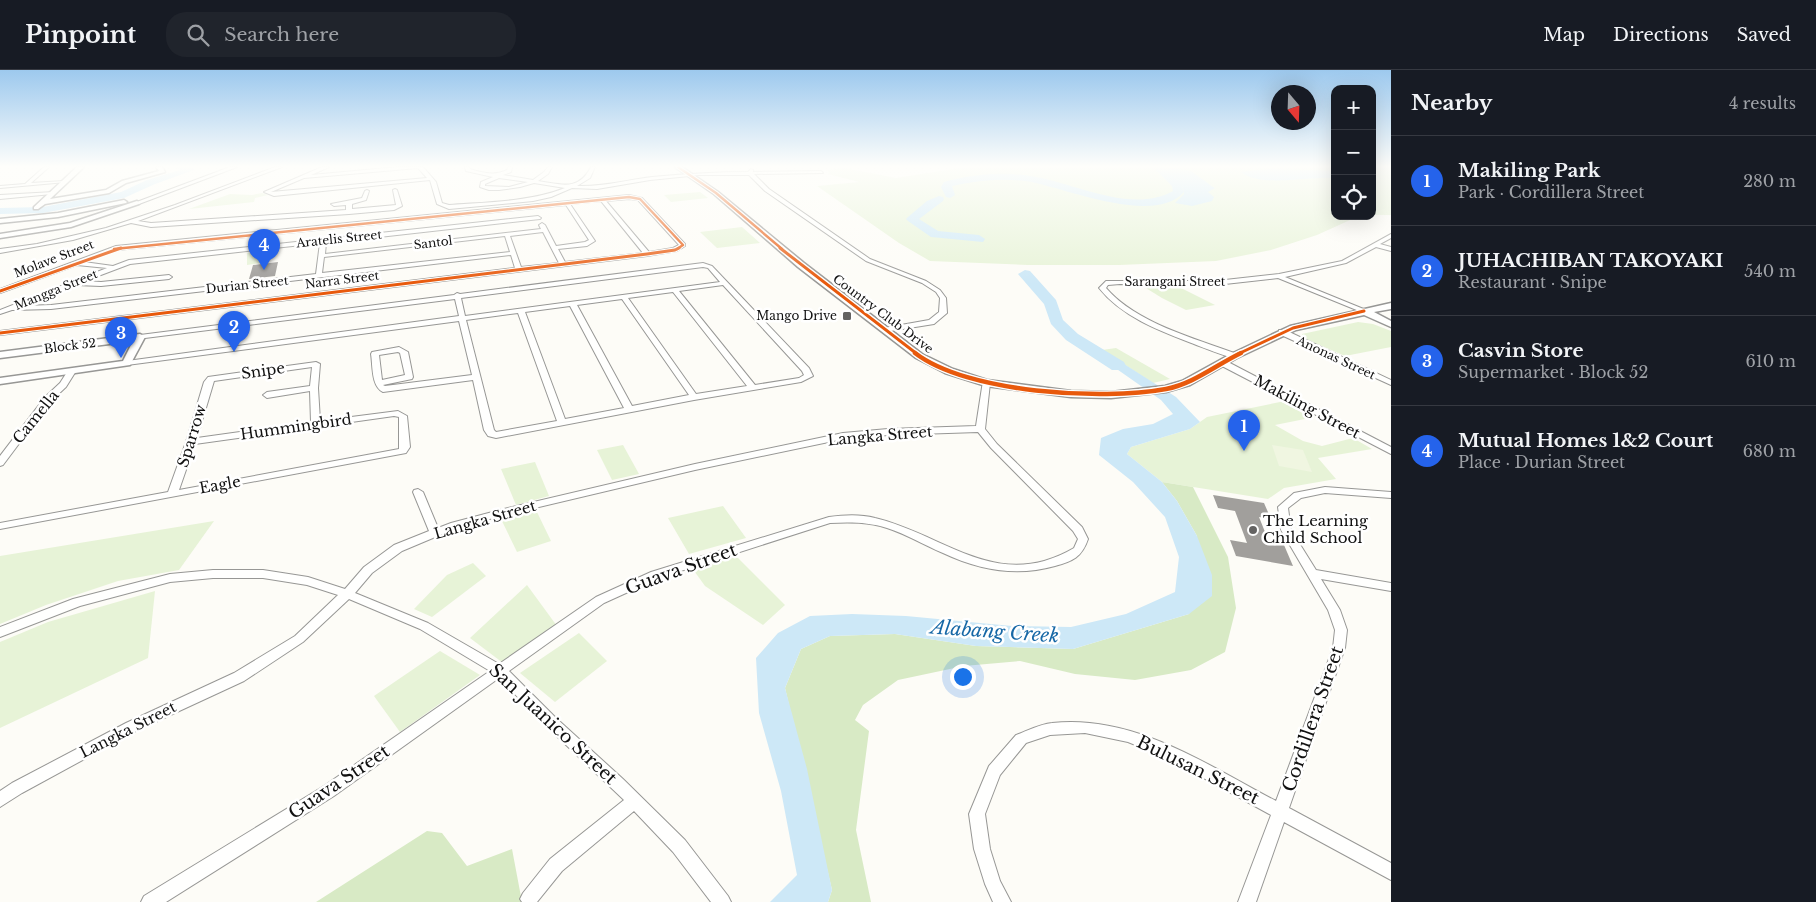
<!DOCTYPE html>
<meta charset="utf-8">
<style>
:root{--surface:#171b24;--page:#20242c;--text:#f1f3f6;--muted:#9ea1a6;--line:#363941;--accent:#2563eb}
body{margin:0;font-family:"Libre Baskerville",serif;background:var(--page);color:var(--text)}
.controls{position:absolute;right:15px;top:15px;display:grid;overflow:hidden;border-radius:10px;box-shadow:0 5px 20px #0002}
.controls button{width:45px;height:45px;display:grid;place-items:center;padding:0;border:0;border-bottom:1px solid var(--line);background:var(--surface);color:var(--text);font:25px sans-serif}
.compass{position:absolute;left:1271px;top:15px;width:45px;height:45px;border-radius:50%;background:var(--surface);box-shadow:0 5px 20px #0002;rotate:161deg}
.you{position:absolute;left:962px;top:606px;width:18px;height:18px;margin:-12px;border:4px solid #fff;border-radius:50%;background:#1a73e8;box-shadow:0 0 0 8px #1a73e833}
.badge{display:grid;place-items:center;width:32px;height:32px;border-radius:50%;background:var(--accent);color:#fff;font-size:16px;font-weight:700}
.pin{position:absolute;translate:-50% -41px;filter:drop-shadow(0 1px 2px #0008)}
.pin::after{content:'';position:absolute;top:26px;width:18px;height:15px;background:inherit;clip-path:polygon(0 0,100% 0,50% 100%)}
.list{margin:0;padding:0;list-style:none}
h2{display:flex;justify-content:space-between;align-items:center;height:65px;margin:0;padding:0 20px;font-size:21px}
h2 small{font-size:16px;font-weight:400;color:var(--muted)}
.list li{display:grid;grid-template-columns:32px 1fr auto;gap:15px;align-items:center;box-sizing:border-box;height:90px;padding:0 20px;border-top:1px solid var(--line)}
.list b{display:block;font-size:19px;white-space:nowrap}
.list p{margin:0;font-size:16px;white-space:nowrap;color:var(--muted)}
.list em{font-size:16px;font-style:normal;color:var(--muted)}
.icon{flex:none;width:28px;height:28px;fill:none;stroke:currentColor;stroke-width:2;stroke-linecap:round;stroke-linejoin:round}
.map{position:relative;flex:none;width:1391px;height:832px;overflow:hidden}
header{display:flex;align-items:center;gap:30px;box-sizing:border-box;height:70px;padding:0 25px;background:var(--surface);border-bottom:1px solid var(--line)}
header strong{font-size:24px}
nav{display:flex;gap:28px;margin-inline-start:auto;font-size:18px}
.search{width:350px;height:45px;background:var(--page);display:flex;align-items:center;gap:12px;box-sizing:border-box;padding:0 18px;border-radius:20px;color:var(--muted);font-size:19px}
main{display:flex}
aside{flex:1;background:var(--surface)}
.map>svg:first-child{display:block}
.green{fill:#e7f3d7}
.forest{fill:#d8eac5}
.pitch{fill:#f0f6e1}
.water{fill:#cde8f7}
.lines{fill:none;stroke-linecap:round;stroke-linejoin:round}
.river{fill:#cde8f7;fill-rule:evenodd}
.building{fill:#a19f9c}
.minor-casing{stroke:#979795;stroke-width:2}
.tertiary-casing{stroke:#979795;stroke-width:3}
.minor{fill:#fffffe;fill-rule:evenodd}
.tertiary{fill:#fffffe;fill-rule:evenodd}
.cycleway-far2-casing{stroke:#fff;stroke-width:4.5}
.cycleway-far1-casing{stroke:#fff;stroke-width:5}
.cycleway-casing{stroke:#fff;stroke-width:7}
.cycleway-far2{stroke:#e8590c;stroke-width:2.5}
.cycleway-far1{stroke:#e8590c;stroke-width:3}
.cycleway{stroke:#e8590c;stroke-width:4.5}
.poi-dot{fill:#646362;stroke:#fff;stroke-width:2}
.labels{text-anchor:middle;stroke-width:5;stroke-linejoin:round;paint-order:stroke}
.far-street-label{font-size:12px;fill:#111;stroke:#fff}
.far-poi-label{font-size:12px;fill:#111;stroke:#fff;text-anchor:end}
.street-label{font-size:15px;fill:#111;stroke:#fff}
.poi-label{font-size:15px;fill:#111;stroke:#fff;text-anchor:start}
.near-street-label{font-size:18px;fill:#111;stroke:#fff}
.near-water-label{font-size:19px;font-style:italic;fill:#1768a6;stroke:#fff}
</style>
<header>
<strong>Pinpoint</strong>
<div class="search"><svg class="icon" aria-label="search" viewBox="0 0 24 24"><circle cx="10" cy="10" r="6"/><path d="M15 15l6 6"/></svg>Search here</div>
<nav><a>Map</a><a>Directions</a><a>Saved</a></nav>
</header>
<main>
<div class="map">
<svg width="1391" height="832" viewBox="0 0 1391 832">
<rect width="100%" height="100%" fill="#fdfcf7"/>
<!-- green -->
<g class="green">
<path d="M966,97H1335V146H1359L1317,165L1271,180L1216,191L1119,195H1028L930,191L899,173L817,116L859,112L828,104L829,102L826,100L845,98L896,108Z"/>
<rect x="1372" y="97" width="19" height="48"/>
<path d="M700,122L708,128L671,132L664,125Z"/>
<path d="M262,123L268,125L255,128L254,132L189,139L230,124L252,125Z"/>
<path d="M742,157L760,173L717,178L700,162Z"/>
<path d="M267,181L268,192L247,195V183Z"/>
<path d="M1141,215H1175L1215,235L1186,240L1162,228Z"/>
<path d="M1358,252L1373,254L1391,261V277L1345,286L1303,268L1302,264Z"/>
<path d="M1116,278L1170,309L1153,313L1102,280Z"/>
<path d="M1285,331L1315,347L1275,355L1303,371L1322,376L1353,368L1372,379L1318,388L1336,409L1284,418L1268,429L1162,412L1127,384L1131,377L1190,359L1207,347Z"/>
<path d="M623,375L639,404L612,410L597,380Z"/>
<path d="M535,392L549,426L516,435L501,399Z"/>
<path d="M723,436L746,468L689,484L668,448Z"/>
<path d="M536,440L551,471L517,482L501,449Z"/>
<path d="M214,451L179,500L118,511L46,535L0,554V486Z"/>
<path d="M736,486L785,535L763,555L705,516L692,498Z"/>
<path d="M473,493L486,506L432,547L414,539L447,505Z"/>
<path d="M527,515L557,556L503,593L470,568Z"/>
<path d="M155,521L148,588L0,658V572L48,552Z"/>
<path d="M579,563L607,591L555,632L520,603Z"/>
<path d="M440,581L480,605L400,662L374,626Z"/>
</g>
<!-- forest -->
<g class="forest">
<path d="M1162,412L1193,417L1228,487L1236,538L1225,582L1191,600L1135,610L1075,604L1020,591L964,596L898,610L863,635L855,650L869,661L856,760L871,832H828L832,820L785,618L801,579L830,566L895,564L976,576L1073,579L1189,544L1197,466L1177,431Z"/>
<path d="M427,761L442,763L467,796L512,779L522,832H316Z"/>
</g>
<!-- pitch -->
<path class="pitch" d="M1272,375L1303,380L1312,402L1279,396Z"/>
<!-- water -->
<g class="water">
<path d="M1170,98L1191,101L1213,117L1215,118L1208,122L1214,127L1212,131L1192,136L1175,133L1184,124C1184,113 1174,107 1166,99Z"/>
<path d="M1270,99L1335,101V108C1310,106 1260,118 1241,102Z"/>
<path d="M1102,280L1176,327L1200,352L1190,359L1131,377L1127,384L1162,412L1177,431L1197,466L1212,505V526L1189,544L1073,579L976,576L895,564L830,566L801,579L785,618L807,699L832,820L828,832H770L797,805L781,721L759,643L756,588L778,563L810,546L852,544L906,546L1012,556L1071,557L1126,544L1175,522L1179,487L1165,447L1133,412L1099,385L1101,368L1123,359L1153,354L1173,344L1161,330L1091,281Z"/>
</g>
<g class="lines">
<!-- river -->
<g class="river">
<path d="M176,97H191L194,100L155,114L124,128L43,143L0,144V138L43,137L121,122L147,110L180,100Z"/>
<path d="M1153,97H1164L1181,113L1184,122C1153,157 1062,116 1025,111C1000,108 975,111 952,116L955,125L950,128L946,127L941,117L944,112C974,104 1006,101 1036,107C1077,114 1132,144 1173,121L1172,116Z"/>
<path d="M939,126L943,127L944,129L943,131L919,149L938,161L979,165L985,169L983,172L931,167L908,151L906,149L908,147L927,131Z"/>
<path d="M1025,200L1030,201L1056,230L1063,250L1078,264L1124,292L1126,296L1124,300H1112L1066,270L1051,254L1044,234L1018,204Z"/>
</g>
</g>
<!-- building -->
<g class="building">
<path d="M278,192L275,206L249,209L253,195Z"/>
<path d="M1213,425L1264,433L1271,449L1259,447L1269,472L1284,475L1293,496L1236,486L1230,470L1247,473L1235,441L1218,438Z"/>
</g>
<g class="lines">
<!-- minor casing -->
<g class="minor-casing">
<g id="minor">
<path d="M44,97H49L31,113L64,111L66,112L0,118V116L25,114Z"/>
<path d="M230,97H237L139,134L134,133Z"/>
<path d="M275,97H282L138,151L151,153L346,140V135L334,136L331,134L362,128L365,121L367,120L369,121L366,130L352,134V139L396,135L393,120L395,119L397,120L402,136L394,140L349,144L151,157L131,153L73,170L0,183V179L37,174L106,158L175,135Z"/>
<path d="M322,97H329L311,105L398,97H423L436,112L442,133L449,135C488,132 529,132 565,118L534,113L520,117L499,120H489L480,117L481,112L493,107L466,101L465,97H469L470,99C483,103 495,106 507,100L508,97H512L511,102L503,105L533,110L544,102L548,97H552L548,104L538,111C561,114 578,122 591,97H595L590,108L577,116C603,117 627,110 652,107C684,104 716,102 748,102L751,99L753,100V102L821,101L823,103L754,104L769,119L870,189L926,211L940,220L946,228L947,243L934,254L884,262V258L929,250L939,242L940,228L936,222L922,213L866,191L765,121L749,105H699L650,110L597,119L572,118L551,127L533,131L449,139L437,134L430,110L274,126L264,122ZM418,98L427,108L271,122L304,108ZM499,108L528,112L509,117L485,116V114Z"/>
<path d="M54,122L52,124L0,129V125Z"/>
<path d="M629,125L642,128L685,174V176L677,181L647,186L0,265V261L515,198L511,185L51,239L12,240L0,244V240L107,198L77,195L0,223V219L116,176ZM629,129L638,130L679,175L673,178L649,182L606,131ZM601,131L643,183L565,192L558,179L587,176L595,171L570,134ZM566,135L589,170L585,172L556,176L545,155L542,153L539,155L541,159L325,184L326,173L540,149L541,148L538,146L129,190L113,196L84,192L117,180ZM543,162L559,193L521,197L510,166ZM505,166L510,182L322,203L324,187ZM320,173L316,204L51,235L23,236L76,215L101,216L169,209L172,207L169,205L101,212L85,211L130,194Z"/>
<path d="M1391,164V168L1380,174L1391,177V181L1376,177L1346,193L1285,207L1366,240V242L1364,243L1278,208L1216,215L1120,214L1108,215L1106,218C1136,253 1194,268 1237,284L1238,286L1234,288C1221,285 1207,279 1194,274C1160,261 1122,247 1099,218L1106,211H1216L1279,204L1342,191Z"/>
<path d="M703,193L712,196L809,298L813,306L801,312L694,330L496,368L488,366L484,360L473,310L383,322C371,316 373,296 371,284L372,282L399,277L408,282L413,307L412,309L383,315L385,316L472,305L459,251L127,295L123,293L127,291L459,246L455,229L137,269L136,267L140,265L454,225L457,223L460,224ZM703,197L708,198L720,212L465,246L461,228ZM723,215L802,301L804,305L799,308L755,315L679,221ZM673,222L747,316L696,324L628,228ZM622,229L689,325L632,336L577,235ZM570,236L624,338L565,349L525,242ZM518,243L557,351L496,362L494,360L466,250ZM398,282L400,283L405,305L382,310L379,285Z"/>
<path d="M1279,260H1285L1391,310V315L1279,264Z"/>
<path d="M1220,291H1226L1391,377V384L1220,295Z"/>
<path d="M316,292L320,294L318,318L320,351L398,341L407,346L410,377L406,383L0,459V453L168,422L186,372L204,312L208,307ZM312,297L310,316L267,322L263,325L267,328L310,321L311,352L197,368L214,311ZM394,346L399,347V379L179,420L195,374Z"/>
<path d="M69,299H75L76,301L66,317L51,331L3,395L0,396V386L45,327L60,313Z"/>
<path d="M983,311H989L990,313L985,359L997,374L1082,457L1088,469C1082,487 1073,491 1055,496C1016,507 979,500 943,483C924,475 906,464 887,458C868,452 850,452 830,453L659,508L604,533L509,601L556,648L623,709L685,770L728,826L731,832H711L673,782L634,741L562,801L537,832H522L520,829L523,823L550,789L624,730L546,656L499,608L334,726L166,832H141L144,826L324,716L490,601L420,559L349,529L303,572L244,611L136,661L22,723L0,737V721L12,713L126,653L234,603L295,566L338,525L307,515L263,508H213L170,512L80,536L0,567V557L73,529L170,504L213,500H263L308,507L345,519L364,497L394,475L429,461L413,422L414,420L418,419L423,422L438,458L451,453L500,440L695,394L843,363L888,359L976,356ZM978,362L991,378L1073,461L1078,469L1074,478C997,523 946,465 875,448C860,444 844,445 829,447L651,502L596,527L499,594L428,553L355,523L372,503L402,481L459,457L501,446L695,400L843,369L888,365Z"/>
<path d="M1325,417L1391,422V428L1325,423L1301,428L1288,438L1291,460L1316,500L1391,513V521L1321,509L1340,540L1347,560L1345,578L1289,738L1391,793V810L1284,752L1256,832H1238L1271,745L1167,688L1128,672L1085,663L1050,665L1026,673L1000,705L985,744L990,779L1000,811L1011,832H993L985,814L974,779L969,744L989,696L1016,665C1027,661 1040,654 1052,653C1134,644 1207,695 1276,731L1333,578L1335,560L1328,540L1281,460L1278,437L1294,423Z"/>
</g>
</g>
<!-- tertiary casing -->
<g class="tertiary-casing">
<g id="tertiary">
<path d="M77,97H84L50,129L106,120L122,111L159,101L156,97H162L165,102L126,113L109,123L45,134L38,139H34V137Z"/>
<path d="M675,97H682L718,122L804,193L922,284L953,299L987,310L1071,321L1111,322L1165,316L1182,311L1231,284L1290,256L1391,233V239L1374,242L1391,251V257L1364,245L1296,260L1237,288L1190,315L1166,322L1111,328L1071,327L986,316L945,303L916,288L798,197L714,124Z"/>
<path d="M124,130L127,132L126,133L58,147L0,153V149L58,143Z"/>
<path d="M137,131L140,133L139,134L71,157L0,168V164L70,153Z"/>
<path d="M140,264L145,267L130,295L0,314V308L123,291L133,271L0,288V282Z"/>
</g>
</g>
<!-- minor -->
<use href="#minor" class="minor"/>
<!-- tertiary -->
<use href="#tertiary" class="tertiary"/>
<!-- cycleway-far2 casing -->
<g class="cycleway-far2-casing">
<g id="cycleway-far2">
<path d="M678,97L716,123L782,179"/>
<path d="M114,179L629,127L640,129L683,175L677,179"/>
</g>
</g>
<!-- cycleway-far1 casing -->
<g class="cycleway-far1-casing">
<g id="cycleway-far1">
<path d="M780,178L917,284"/>
<path d="M0,221L121,178"/>
<path d="M0,263L647,184L675,180L679,178"/>
<path d="M1238,284L1293,258L1364,241"/>
</g>
</g>
<!-- cycleway casing -->
<g class="cycleway-casing">
<path id="cycleway" d="M915,283C967,323 1102,331 1166,319C1193,314 1216,295 1241,283"/>
</g>
<!-- cycleway-far2 -->
<use href="#cycleway-far2" class="cycleway-far2"/>
<!-- cycleway-far1 -->
<use href="#cycleway-far1" class="cycleway-far1"/>
<!-- cycleway -->
<use href="#cycleway" class="cycleway"/>
</g>
<!-- sky -->
<linearGradient id="sky" x2="0" y2="1"><stop stop-color="#9dc9ee"/><stop offset="0.45" stop-color="#fefefb"/><stop offset="1" stop-color="#fefefb" stop-opacity="0"/></linearGradient>
<rect width="1391" height="214" fill="url(#sky)"/>
<!-- markers -->
<g class="poi-dot">
<rect x="842" y="241" width="10" height="10" rx="2.5"/>
<circle cx="1253" cy="460" r="5"/>
</g>
<g class="labels">
<!-- far-street labels -->
<g class="far-street-label">
<text transform="translate(339 169) rotate(-6)" y="4">Aratelis Street</text>
<text transform="translate(433 173) rotate(-7)" y="4">Santol</text>
<text transform="translate(54 189) rotate(-21)" y="4">Molave Street</text>
<text transform="translate(342 210) rotate(-7)" y="4">Narra Street</text>
<text x="1175" y="216">Sarangani Street</text>
<text transform="translate(247 215) rotate(-6)" y="4">Durian Street</text>
<text transform="translate(56 220) rotate(-22)" y="4">Mangga Street</text>
<text transform="translate(883 244) rotate(37)" y="4">Country Club Drive</text>
<text transform="translate(70 276) rotate(-7)" y="4">Block 52</text>
<text transform="translate(1336 288) rotate(25)" y="4">Anonas Street</text>
</g>
<!-- far-poi labels -->
<g class="far-poi-label">
<text x="837" y="250">Mango Drive</text>
</g>
<!-- street labels -->
<g class="street-label">
<text transform="translate(263 301) rotate(-8)" y="5">Snipe</text>
<text transform="translate(1307 337) rotate(28)" y="5">Makiling Street</text>
<text transform="translate(36 347) rotate(-51)" y="5">Camella</text>
<text transform="translate(296 357) rotate(-8)" y="5">Hummingbird</text>
<text transform="translate(192 366) rotate(-73)" y="5">Sparrow</text>
<text transform="translate(880 366) rotate(-5)" y="5">Langka Street</text>
<text transform="translate(220 415) rotate(-10)" y="5">Eagle</text>
<text transform="translate(485 450) rotate(-16)" y="5">Langka Street</text>
<text transform="translate(128 660) rotate(-27)" y="5">Langka Street</text>
</g>
<!-- poi labels -->
<g class="poi-label">
<text x="1263" y="456">The Learning<tspan x="1263" dy="17">Child School</tspan></text>
</g>
<!-- near-street labels -->
<g class="near-street-label">
<text transform="translate(681 499) rotate(-20)" y="6">Guava Street</text>
<text transform="translate(1313 649) rotate(-71)" y="6">Cordillera Street</text>
<text transform="translate(553 654) rotate(43)" y="6">San Juanico Street</text>
<text transform="translate(1198 700) rotate(26)" y="6">Bulusan Street</text>
<text transform="translate(339 712) rotate(-34)" y="6">Guava Street</text>
</g>
<!-- near-water labels -->
<g class="near-water-label">
<text transform="translate(995 561) rotate(4)" y="7">Alabang Creek</text>
</g>
</g>
</svg>
<div class="controls">
<button>+</button>
<button>−</button>
<button><svg class="icon" aria-label="locate" viewBox="0 0 24 24"><circle cx="12" cy="12" r="6"/><path d="M12 2v4M12 18v4M2 12h4M18 12h4"/></svg></button>
</div>
<svg class="compass" viewBox="-18 -18 36 36"><path d="M0-13l5 13h-10z" fill="#e53935"/><path d="M0 13l5-13h-10z" fill="#9ea1a6"/></svg>
<div class="you"></div>
<div class="pin badge" style="left:1244px;top:381px">1</div>
<div class="pin badge" style="left:234px;top:282px">2</div>
<div class="pin badge" style="left:121px;top:288px">3</div>
<div class="pin badge" style="left:264px;top:200px">4</div>
</div>
<aside>
<h2>Nearby<small>4 results</small></h2>
<ul class="list">
<li><span class="badge">1</span><div><b>Makiling Park</b><p>Park · Cordillera Street</p></div><em>280 m</em></li>
<li><span class="badge">2</span><div><b>JUHACHIBAN TAKOYAKI</b><p>Restaurant · Snipe</p></div><em>540 m</em></li>
<li><span class="badge">3</span><div><b>Casvin Store</b><p>Supermarket · Block 52</p></div><em>610 m</em></li>
<li><span class="badge">4</span><div><b>Mutual Homes 1&amp;2 Court</b><p>Place · Durian Street</p></div><em>680 m</em></li>
</ul>
</aside>
</main>
